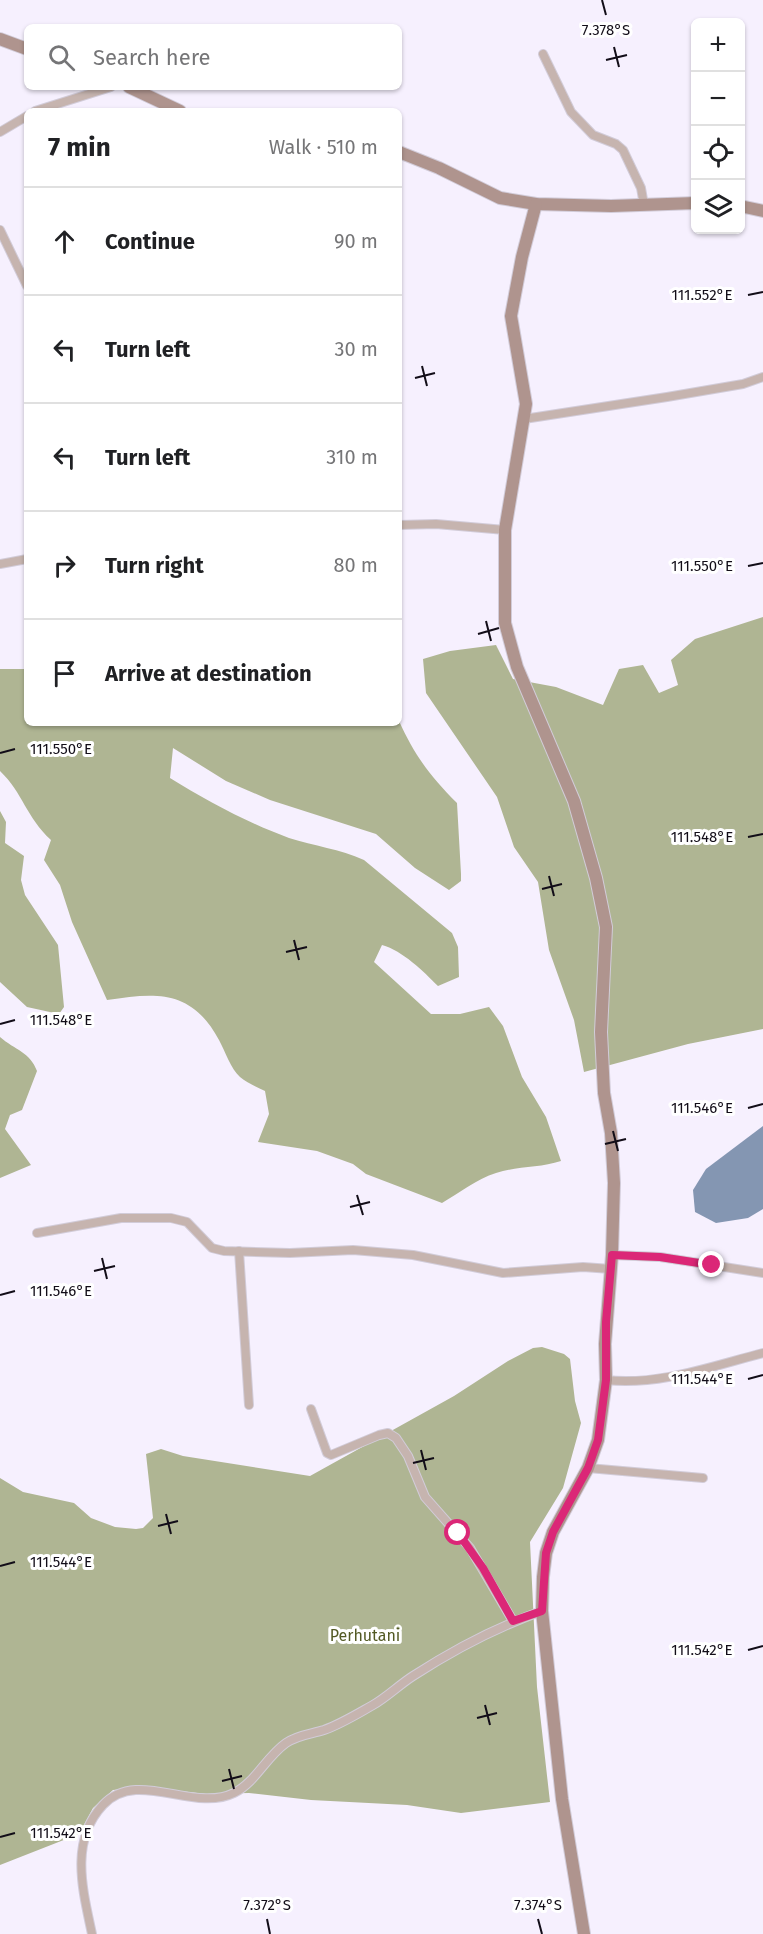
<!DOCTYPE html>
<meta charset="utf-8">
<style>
:root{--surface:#fff;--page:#f2f2f2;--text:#202124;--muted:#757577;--line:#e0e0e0}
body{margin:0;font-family:"Fira Sans",sans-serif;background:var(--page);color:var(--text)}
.controls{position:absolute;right:18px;top:18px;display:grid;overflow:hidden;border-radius:9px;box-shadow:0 2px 4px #0004}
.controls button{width:54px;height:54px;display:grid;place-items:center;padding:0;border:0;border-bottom:2px solid var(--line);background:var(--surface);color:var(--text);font:30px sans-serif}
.stop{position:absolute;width:18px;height:18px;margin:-14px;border:4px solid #db2777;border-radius:50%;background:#fff}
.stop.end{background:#db2777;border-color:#fff;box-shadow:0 2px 6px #0008}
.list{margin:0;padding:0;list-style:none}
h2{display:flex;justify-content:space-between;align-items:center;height:78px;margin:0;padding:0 24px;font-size:26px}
h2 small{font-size:20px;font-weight:400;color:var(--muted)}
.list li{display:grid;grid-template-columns:39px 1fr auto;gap:18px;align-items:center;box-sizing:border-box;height:108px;padding:0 24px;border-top:2px solid var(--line)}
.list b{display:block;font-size:22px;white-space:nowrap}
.list em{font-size:20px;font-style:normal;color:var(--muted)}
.icon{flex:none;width:33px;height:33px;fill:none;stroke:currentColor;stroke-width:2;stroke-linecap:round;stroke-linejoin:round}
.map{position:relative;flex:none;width:763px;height:1934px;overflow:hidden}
.search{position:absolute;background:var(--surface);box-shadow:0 2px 4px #0004;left:24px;top:24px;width:378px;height:66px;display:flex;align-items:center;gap:15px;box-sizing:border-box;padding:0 21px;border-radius:9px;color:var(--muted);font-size:22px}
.panel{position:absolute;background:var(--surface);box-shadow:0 2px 4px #0004;left:24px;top:108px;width:378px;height:618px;border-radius:9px}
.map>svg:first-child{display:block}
.forest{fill:#afb593}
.water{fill:#8496b2}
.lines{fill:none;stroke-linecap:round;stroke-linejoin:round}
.street-casing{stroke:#d2ccd9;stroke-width:10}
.secondary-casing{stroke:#d2ccd9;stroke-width:14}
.street{stroke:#c6b4af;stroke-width:8}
.secondary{stroke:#af948e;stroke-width:12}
.route{stroke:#db2777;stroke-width:8}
.ticks{fill:none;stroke:#120d18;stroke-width:2}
.labels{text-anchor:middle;stroke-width:6;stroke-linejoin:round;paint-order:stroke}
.park-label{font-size:16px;fill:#525923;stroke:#fff}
.ticks-label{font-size:15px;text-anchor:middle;fill:#120d18;stroke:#fff;stroke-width:6;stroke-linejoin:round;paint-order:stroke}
</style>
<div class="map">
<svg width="763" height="1934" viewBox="0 0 763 1934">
<rect width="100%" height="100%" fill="#f6f0fe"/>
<!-- forest -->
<g class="forest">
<path d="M763,617V1029L688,1044L584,1072L574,1020L549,950L538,882L514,847L497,797L426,693L423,659L450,651L496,645L513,679L556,687L603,705L619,669L643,665L659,693L678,685L671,660L695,639Z"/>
<path d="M0,669H27V723L399,721C415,756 430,776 457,803L461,874V881L449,890L415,868L376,834L270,800L226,781L173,748L170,778C207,801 248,823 289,838C314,846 340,849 364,860L452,933L458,947L459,977L438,986C423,971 403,951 382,945L374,962L431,1014H460L489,1007L503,1026L522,1077L546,1117L561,1161C540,1168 517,1166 496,1173C477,1179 459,1193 442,1203L366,1174L353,1164L317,1151L258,1142L269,1114L265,1091C257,1087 247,1083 240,1077C231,1069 225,1051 219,1040C192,990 158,992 107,1000L72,922L60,885L44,860L51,840C26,817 23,793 0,771Z"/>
<path d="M0,811L6,822L5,843L24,856L21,880L25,895L58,945L64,1007L59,1014L27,1007L0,982Z"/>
<path d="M0,1037C15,1050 30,1052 37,1071L22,1110L10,1115L5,1129L31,1165L0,1178Z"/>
<path d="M542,1347L564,1354L570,1359L575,1401L581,1423L563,1488L530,1542L537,1687L550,1802L461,1813L407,1805L311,1800L249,1793L206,1794L145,1787L113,1790L93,1808L79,1834L0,1865V1478L23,1492L74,1503L91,1518L115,1527L136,1529L143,1528L153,1518L146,1454L161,1449L183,1456L310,1476L454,1396L508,1361L533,1348Z"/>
</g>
<!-- water -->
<path class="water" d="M763,1126V1209L748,1218L716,1223L695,1212L693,1190L706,1169Z"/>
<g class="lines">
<!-- street casing -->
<g class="street-casing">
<g id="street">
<path d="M543,54L571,112L593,135L616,144L623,150L641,188L644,205"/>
<path d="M35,111L111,87"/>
<path d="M0,132L27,116"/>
<path d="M0,230L27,286"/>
<path d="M524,419L667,397L743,384L763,377"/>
<path d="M399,525L436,524L505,530"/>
<path d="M0,564L27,559"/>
<path d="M37,1233L121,1218H171L187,1222L212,1248L224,1251L290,1253L353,1250L413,1255L503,1273L583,1267L611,1269"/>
<path d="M239,1251L249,1405"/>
<path d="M612,1255L660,1257L763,1273"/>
<path d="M606,1380C659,1386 712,1366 763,1353"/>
<path d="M311,1409L327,1453L331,1455L379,1435L388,1433L396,1438L408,1456L425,1497L470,1548L513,1621"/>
<path d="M588,1468L703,1478"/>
<path d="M92,1934C83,1891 69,1841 103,1805C137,1768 193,1813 234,1793C255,1783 266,1757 286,1743C297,1735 311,1734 324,1730C341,1724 357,1714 373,1705C387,1697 399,1685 413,1676C453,1650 497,1627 542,1611"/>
</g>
</g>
<!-- secondary casing -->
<g class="secondary-casing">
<g id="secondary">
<path d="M0,39L27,49"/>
<path d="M129,87L180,111"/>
<path d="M399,152L439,168L500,198L536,204L611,206L696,203"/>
<path d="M536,204L522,257L511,316L526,404L505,530V623L517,667L574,801L596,878L606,927L601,1032L604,1093L611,1133L614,1183L612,1255L605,1344L606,1380L598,1440L588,1468L553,1532L546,1553L543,1577L542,1611L562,1799L584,1934"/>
<path d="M740,206L763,211"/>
</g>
</g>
<!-- street -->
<use href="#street" class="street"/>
<!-- secondary -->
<use href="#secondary" class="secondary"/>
</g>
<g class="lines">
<!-- route -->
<path class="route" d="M458,1533L483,1568L513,1621L542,1611L546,1553L553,1532L588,1468L598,1440L606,1380V1322L612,1255L660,1257L712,1265"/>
</g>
<!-- ticks -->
<path class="ticks" d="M602,0L606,15M614,47L619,67M606,60L627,55M748,295L763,292M422,366L427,386M415,378L435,373M748,566L763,563M486,621L491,641M478,634L499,628M0,753L15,749M748,837L763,834M549,876L554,896M542,889L562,884M294,940L299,960M286,952L307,947M0,1024L15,1020M748,1108L763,1104M613,1131L618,1151M605,1144L626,1139M357,1195L363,1215M350,1207L370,1202M102,1258L107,1279M94,1271L115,1266M0,1295L15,1291M748,1379L763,1375M421,1450L426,1470M413,1463L434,1458M166,1514L171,1534M158,1526L178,1521M0,1566L15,1562M748,1650L763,1646M485,1705L490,1725M477,1718L497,1713M229,1769L234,1789M222,1781L242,1776M0,1837L15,1833M267,1919L270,1934M538,1919L542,1934"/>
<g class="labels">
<!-- park labels -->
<g class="park-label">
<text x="365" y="1641">Perhutani</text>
</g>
</g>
<g class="ticks-label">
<text x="606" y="35">7.378°S</text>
<text x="702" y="300">111.552°E</text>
<text x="702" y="571">111.550°E</text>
<text x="61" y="754">111.550°E</text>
<text x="702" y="842">111.548°E</text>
<text x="61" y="1025">111.548°E</text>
<text x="702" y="1113">111.546°E</text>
<text x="61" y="1296">111.546°E</text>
<text x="702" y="1384">111.544°E</text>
<text x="61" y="1567">111.544°E</text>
<text x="702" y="1655">111.542°E</text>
<text x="61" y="1838">111.542°E</text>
<text x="267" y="1910">7.372°S</text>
<text x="538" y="1910">7.374°S</text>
</g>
</svg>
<div class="controls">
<button>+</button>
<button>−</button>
<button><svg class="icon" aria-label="locate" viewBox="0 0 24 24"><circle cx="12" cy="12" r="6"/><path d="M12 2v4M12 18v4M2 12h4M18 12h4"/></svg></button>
<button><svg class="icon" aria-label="layers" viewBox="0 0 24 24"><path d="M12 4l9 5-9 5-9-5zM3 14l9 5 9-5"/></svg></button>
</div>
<div class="stop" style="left:458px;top:1533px"></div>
<div class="stop end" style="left:712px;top:1265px"></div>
<div class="search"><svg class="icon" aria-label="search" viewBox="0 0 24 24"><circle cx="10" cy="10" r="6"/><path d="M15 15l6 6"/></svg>Search here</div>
<section class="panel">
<h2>7 min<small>Walk · 510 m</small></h2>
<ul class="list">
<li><svg class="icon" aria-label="ahead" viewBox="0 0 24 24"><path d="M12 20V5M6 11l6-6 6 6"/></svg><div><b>Continue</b></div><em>90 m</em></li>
<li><svg class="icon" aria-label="left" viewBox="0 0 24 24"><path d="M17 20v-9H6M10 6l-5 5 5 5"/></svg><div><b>Turn left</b></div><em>30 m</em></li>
<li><svg class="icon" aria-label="left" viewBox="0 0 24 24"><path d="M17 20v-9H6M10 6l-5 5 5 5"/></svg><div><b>Turn left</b></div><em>310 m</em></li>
<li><svg class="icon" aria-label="right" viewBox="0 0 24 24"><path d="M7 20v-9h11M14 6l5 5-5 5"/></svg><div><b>Turn right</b></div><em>80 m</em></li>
<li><svg class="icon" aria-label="arrive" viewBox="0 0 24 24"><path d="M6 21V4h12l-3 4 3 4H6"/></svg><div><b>Arrive at destination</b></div></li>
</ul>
</section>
</div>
